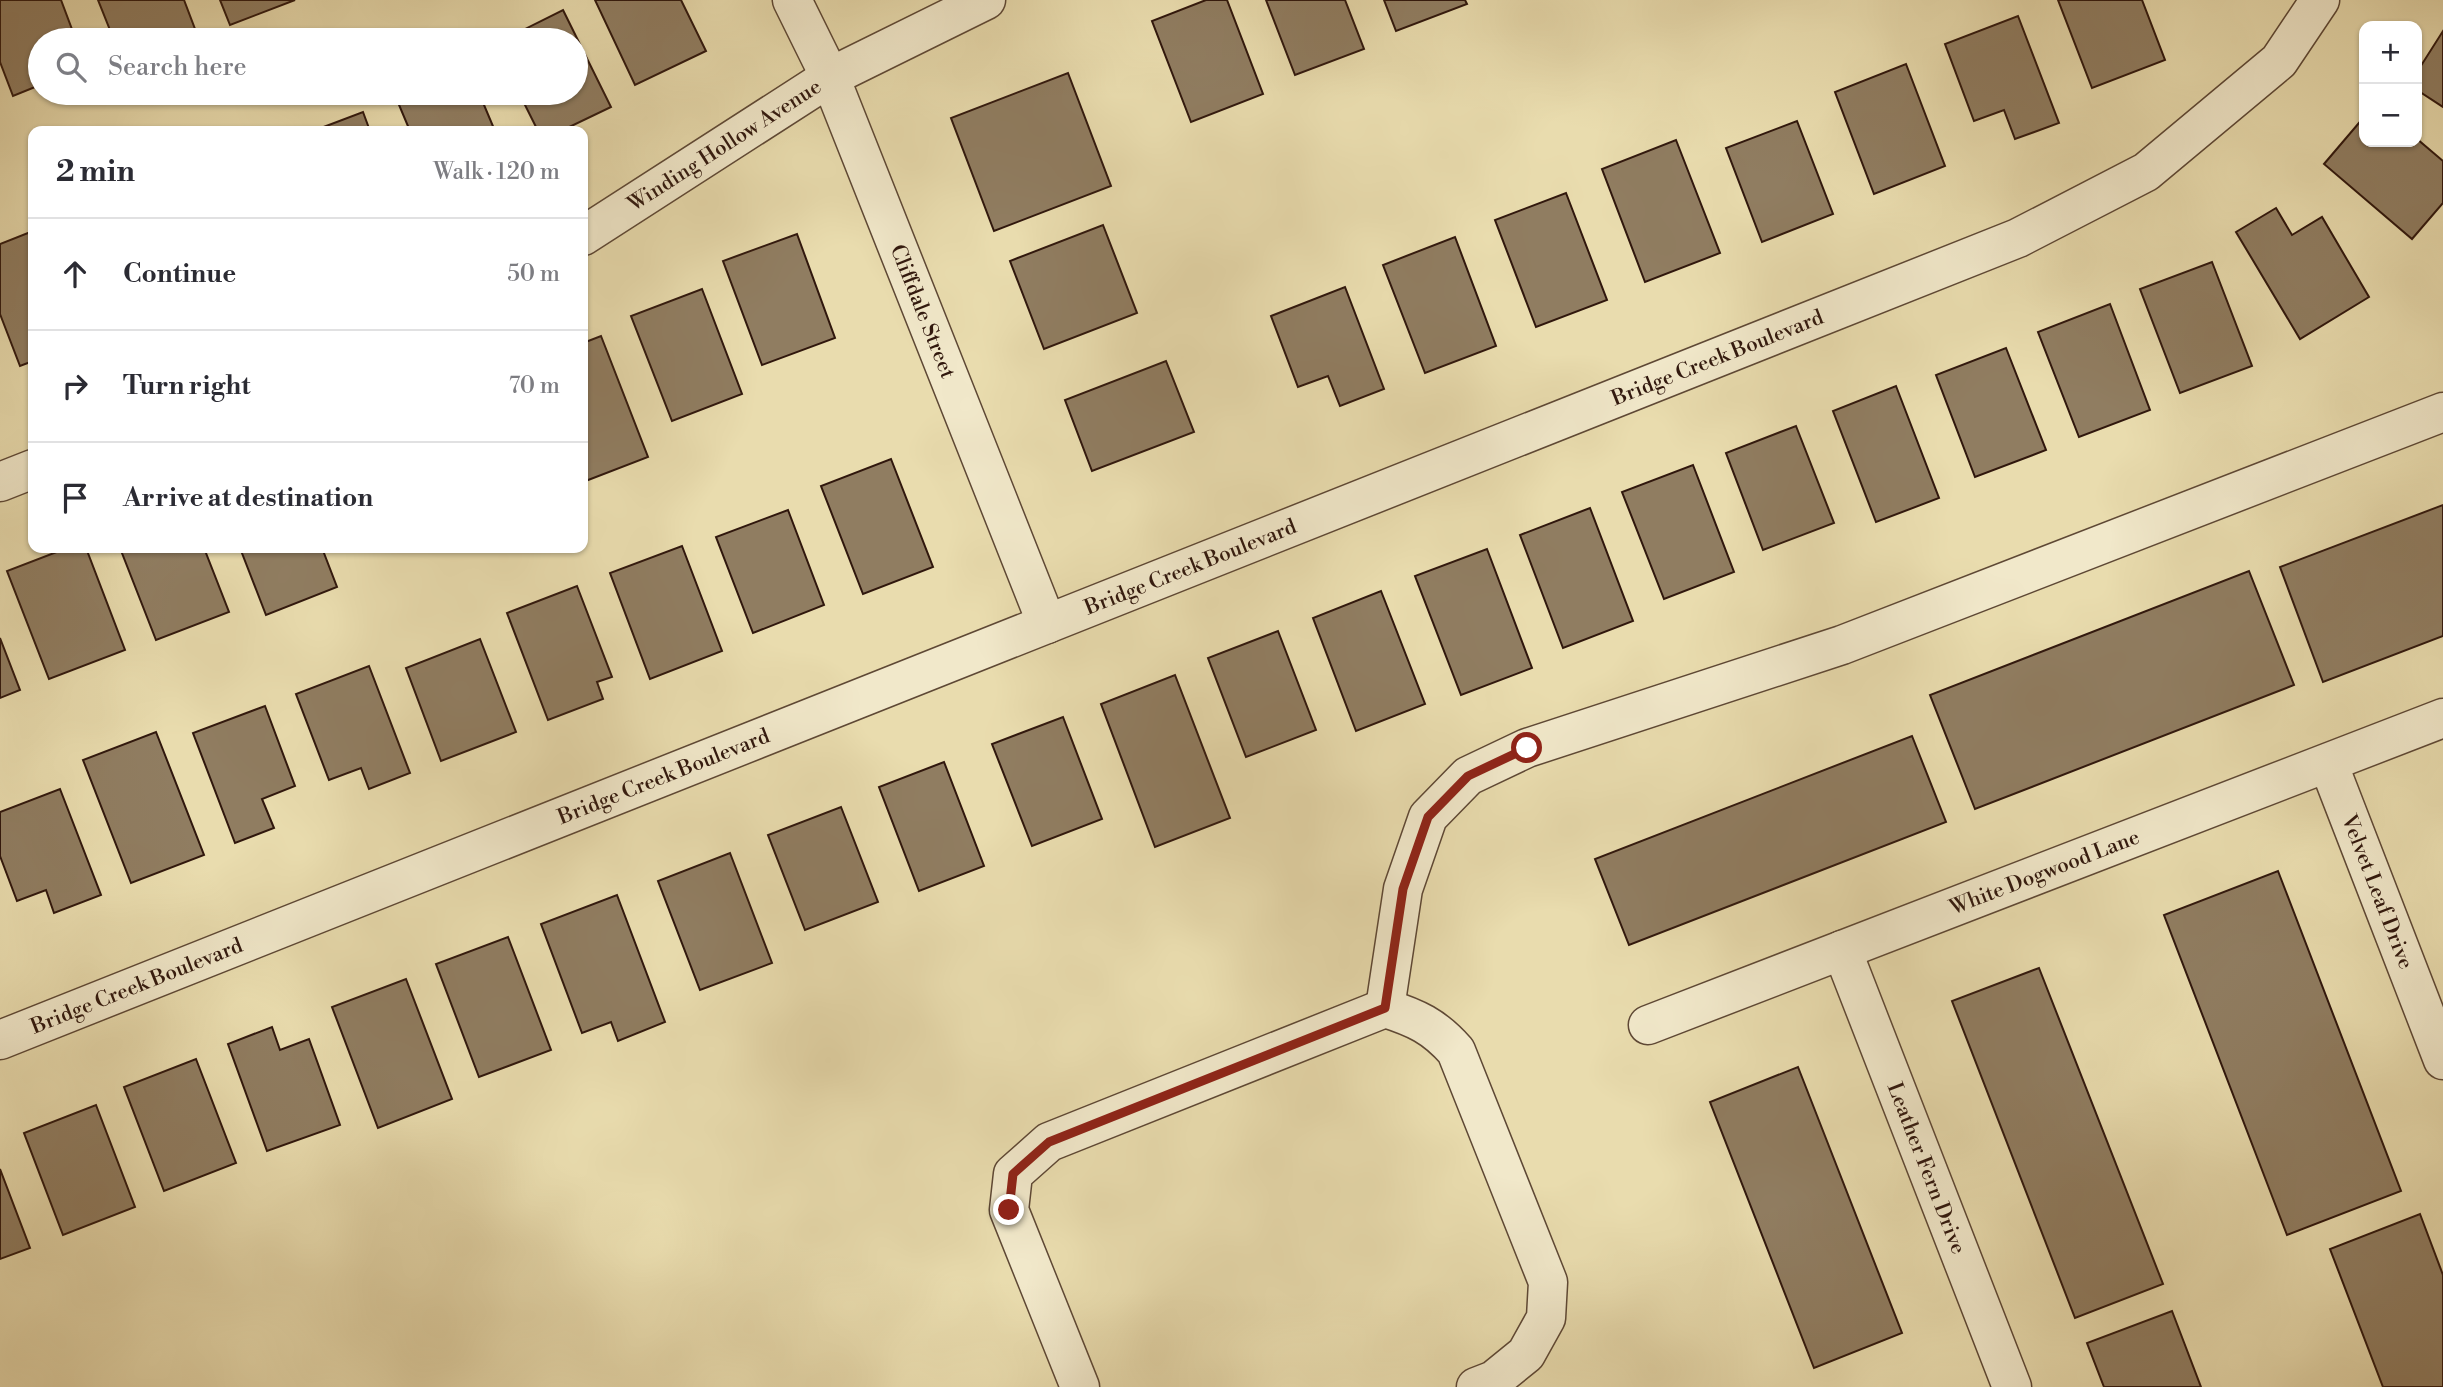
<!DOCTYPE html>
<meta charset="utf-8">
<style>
:root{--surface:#fff;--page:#f7f7f7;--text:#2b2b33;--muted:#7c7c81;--line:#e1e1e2}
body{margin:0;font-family:"Libre Bodoni",serif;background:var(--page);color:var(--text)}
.controls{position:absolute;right:21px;top:21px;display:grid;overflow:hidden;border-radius:14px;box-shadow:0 2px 5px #0004}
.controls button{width:63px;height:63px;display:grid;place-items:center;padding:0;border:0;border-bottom:2px solid var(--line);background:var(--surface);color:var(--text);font:35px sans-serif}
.stop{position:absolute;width:21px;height:21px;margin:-16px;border:5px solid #8f2418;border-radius:50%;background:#fff}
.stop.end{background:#8f2418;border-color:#fff;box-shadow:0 2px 7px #0008}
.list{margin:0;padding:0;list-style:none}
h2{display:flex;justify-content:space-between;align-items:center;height:91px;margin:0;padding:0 28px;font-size:30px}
h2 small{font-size:23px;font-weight:400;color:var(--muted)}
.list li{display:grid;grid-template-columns:46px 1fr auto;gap:21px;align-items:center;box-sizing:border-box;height:112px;padding:0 28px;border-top:2px solid var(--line)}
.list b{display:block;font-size:26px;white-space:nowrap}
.list em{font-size:23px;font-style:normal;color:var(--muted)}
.icon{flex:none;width:38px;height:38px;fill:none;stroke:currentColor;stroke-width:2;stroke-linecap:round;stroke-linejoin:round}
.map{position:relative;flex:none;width:2443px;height:1387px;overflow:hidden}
.search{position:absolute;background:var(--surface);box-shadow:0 2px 5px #0004;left:28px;top:28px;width:560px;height:77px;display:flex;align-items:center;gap:18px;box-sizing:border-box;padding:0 24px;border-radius:38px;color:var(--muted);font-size:26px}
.panel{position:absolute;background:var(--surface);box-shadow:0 2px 5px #0004;left:28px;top:126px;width:560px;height:427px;border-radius:14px}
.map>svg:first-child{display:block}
.building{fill:#907d61;stroke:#30170d;stroke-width:2}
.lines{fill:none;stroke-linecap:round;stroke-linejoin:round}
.minor-casing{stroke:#5e4835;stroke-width:41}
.minor{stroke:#f1e8ca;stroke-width:38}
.route{stroke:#8f2418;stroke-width:9}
.labels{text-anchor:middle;stroke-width:5;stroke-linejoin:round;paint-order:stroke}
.street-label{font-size:21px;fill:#30170d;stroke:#f1e8ca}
</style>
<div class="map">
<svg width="2443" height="1387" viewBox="0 0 2443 1387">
<rect width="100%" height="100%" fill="#e9dcae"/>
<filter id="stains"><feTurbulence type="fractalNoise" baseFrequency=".00286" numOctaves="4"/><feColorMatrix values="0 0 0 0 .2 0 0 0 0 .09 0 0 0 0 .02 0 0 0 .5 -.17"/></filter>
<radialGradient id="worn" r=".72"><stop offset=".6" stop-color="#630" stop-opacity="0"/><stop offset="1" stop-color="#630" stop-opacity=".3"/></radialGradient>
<!-- building -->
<g class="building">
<path d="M0,0H61L76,40H40V85L13,96L0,62Z"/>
<path d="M98,0H184L195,29L167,40H114Z"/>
<path d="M220,0H295L230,25Z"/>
<path d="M595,0H681L706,51L635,85Z"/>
<path d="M1206,0H1227L1263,94L1191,122L1152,21Z"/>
<path d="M1266,0H1345L1364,49L1295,75Z"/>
<path d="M1384,0H1465L1467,4L1396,31Z"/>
<path d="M2058,0H2142L2165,60L2092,88Z"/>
<path d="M563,10L611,107L561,131H538L519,93H576V40H503Z"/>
<path d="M2018,16L2059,123L2015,139L2004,110L1974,121L1945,44Z"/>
<path d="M2443,31V107L2417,90V72Z"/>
<path d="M1906,64L1945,166L1874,194L1835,92Z"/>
<path d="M1068,73L1111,186L994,231L951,118Z"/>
<path d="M394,93H479L495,131H410Z"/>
<path d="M363,112L370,131H313Z"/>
<path d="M2364,117V142H2417V139L2443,161V203L2412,239L2324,164Z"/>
<path d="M1797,121L1833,214L1762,242L1726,148Z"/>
<path d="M1676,140L1720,253L1645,282L1602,169Z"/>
<path d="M1566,193L1607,300L1536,327L1495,220Z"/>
<path d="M2276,208L2292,235L2322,217L2369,297L2300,339L2236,232Z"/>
<path d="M1103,225L1137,313L1044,349L1010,261Z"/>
<path d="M33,231V361L20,366L0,314V244Z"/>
<path d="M797,234L835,338L762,365L723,261Z"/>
<path d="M1455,237L1496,346L1425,373L1383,265Z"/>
<path d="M2212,262L2252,366L2180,393L2140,289Z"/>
<path d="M1345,287L1384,389L1340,406L1328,376L1298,387L1271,316Z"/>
<path d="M702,289L742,394L672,421L631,316Z"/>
<path d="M2110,304L2150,410L2079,437L2038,332Z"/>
<path d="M601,336L648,457L583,482V343Z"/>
<path d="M2006,348L2046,450L1975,477L1936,375Z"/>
<path d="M1166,361L1194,432L1092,471L1065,400Z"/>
<path d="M1896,386L1939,498L1876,522L1833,411Z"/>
<path d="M1796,426L1834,523L1763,550L1726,453Z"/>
<path d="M891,459L933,567L863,594L821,486Z"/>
<path d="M1693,465L1734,572L1664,599L1622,492Z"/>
<path d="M2443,505V636L2323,682L2280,567Z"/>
<path d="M1590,508L1633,621L1563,648L1520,535Z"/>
<path d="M788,510L824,605L753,633L716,537Z"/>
<path d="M682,546L722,651L650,679L610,573Z"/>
<path d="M67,548H86L125,650L49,679L7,571Z"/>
<path d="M120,548H204L229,612L156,640Z"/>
<path d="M240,548H322L337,587L266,615Z"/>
<path d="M1487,549L1532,668L1461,695L1415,576Z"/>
<path d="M2249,571L2294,685L1975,809L1930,695Z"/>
<path d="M577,586L612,677L597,682L603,699L548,720L507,613Z"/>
<path d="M1381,591L1425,704L1356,731L1313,618Z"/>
<path d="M1278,631L1316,730L1246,757L1208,658Z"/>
<path d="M0,638L20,690L0,698Z"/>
<path d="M480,639L516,732L441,761L406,668Z"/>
<path d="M369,666L410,773L369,789L361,768L329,780L296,694Z"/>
<path d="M1175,675L1230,818L1155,847L1101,704Z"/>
<path d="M265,706L295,786L262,799L274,828L235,843L193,733Z"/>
<path d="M1063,717L1102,819L1032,846L992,744Z"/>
<path d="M156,732L204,855L131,883L83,760Z"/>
<path d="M1912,736L1946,822L1629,945L1595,859Z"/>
<path d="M944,762L984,866L919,891L879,787Z"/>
<path d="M60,789L101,895L54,913L46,890L17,901L0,856V812Z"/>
<path d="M841,807L878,902L805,930L768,835Z"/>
<path d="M730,853L772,963L700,990L658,881Z"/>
<path d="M2278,871L2401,1191L2287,1235L2164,915Z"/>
<path d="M617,895L665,1022L618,1041L611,1022L582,1033L541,924Z"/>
<path d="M508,937L551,1050L479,1077L436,964Z"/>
<path d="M2039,968L2163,1284L2075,1318L1952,1001Z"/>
<path d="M406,979L452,1099L378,1128L332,1007Z"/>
<path d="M272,1027L280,1050L309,1039L340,1125L267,1151L228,1044Z"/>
<path d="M196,1059L236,1163L164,1191L124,1087Z"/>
<path d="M1798,1067L1902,1333L1814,1368L1710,1102Z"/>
<path d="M96,1105L135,1207L63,1235L24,1133Z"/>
<path d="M0,1169L30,1248L0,1259Z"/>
<path d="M2420,1214L2443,1275V1387H2383L2330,1249Z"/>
<path d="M2172,1311L2201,1387H2104L2087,1343Z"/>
</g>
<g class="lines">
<!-- minor casing -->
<g class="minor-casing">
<g id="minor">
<path id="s1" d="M792,0L830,77L1047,624"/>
<path id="s2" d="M583,236L830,77L986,0"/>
<path d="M0,482L33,469"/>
<path id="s3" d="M2328,763L2443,1060"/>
<path id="s4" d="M1842,950L2012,1387"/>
<path d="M1385,1008L1403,889L1428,817L1468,776L1527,748L1842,645L2443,412"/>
<path id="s5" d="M1648,1025L2443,718"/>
<path id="s6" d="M0,1040L2018,238L2146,172L2279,61L2320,0"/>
<path d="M1080,1387L1009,1210L1013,1174L1049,1142L1385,1008C1416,1018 1434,1026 1456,1051L1548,1282L1546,1318L1526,1354L1494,1380L1476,1387"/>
</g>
</g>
<!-- minor -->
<use href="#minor" class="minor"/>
</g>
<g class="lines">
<!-- route -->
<path class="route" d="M1009,1210L1013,1174L1049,1142L1385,1008L1403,889L1428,817L1468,776L1527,748"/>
</g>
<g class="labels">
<!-- street labels -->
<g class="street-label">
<text dy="7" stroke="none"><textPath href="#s2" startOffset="168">Winding Hollow Avenue</textPath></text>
<text dy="7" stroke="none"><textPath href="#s1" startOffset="338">Cliffdale Street</textPath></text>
<text dy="7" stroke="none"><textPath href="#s6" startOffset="1848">Bridge Creek Boulevard</textPath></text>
<text dy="7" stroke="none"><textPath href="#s6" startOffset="1281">Bridge Creek Boulevard</textPath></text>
<text dy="7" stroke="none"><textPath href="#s6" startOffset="714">Bridge Creek Boulevard</textPath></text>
<text dy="7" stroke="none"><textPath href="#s5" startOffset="425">White Dogwood Lane</textPath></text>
<text dy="7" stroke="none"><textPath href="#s3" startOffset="138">Velvet Leaf Drive</textPath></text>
<text dy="7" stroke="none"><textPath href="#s6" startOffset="147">Bridge Creek Boulevard</textPath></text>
<text dy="7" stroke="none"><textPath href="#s4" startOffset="234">Leather Fern Drive</textPath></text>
</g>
</g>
<rect width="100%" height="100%" filter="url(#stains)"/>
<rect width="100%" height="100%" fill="url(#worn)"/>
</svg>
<div class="controls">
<button>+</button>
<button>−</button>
</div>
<div class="stop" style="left:1527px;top:748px"></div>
<div class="stop end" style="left:1009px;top:1210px"></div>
<div class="search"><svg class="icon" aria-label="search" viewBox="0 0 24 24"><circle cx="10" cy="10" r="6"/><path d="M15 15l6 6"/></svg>Search here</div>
<section class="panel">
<h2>2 min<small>Walk · 120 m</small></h2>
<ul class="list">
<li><svg class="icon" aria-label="ahead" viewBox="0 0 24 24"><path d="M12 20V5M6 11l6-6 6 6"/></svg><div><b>Continue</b></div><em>50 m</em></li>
<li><svg class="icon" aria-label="right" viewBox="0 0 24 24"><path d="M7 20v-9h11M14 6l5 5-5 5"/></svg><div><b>Turn right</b></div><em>70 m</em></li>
<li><svg class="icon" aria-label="arrive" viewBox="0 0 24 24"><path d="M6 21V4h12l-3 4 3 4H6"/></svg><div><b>Arrive at destination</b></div></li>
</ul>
</section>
</div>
